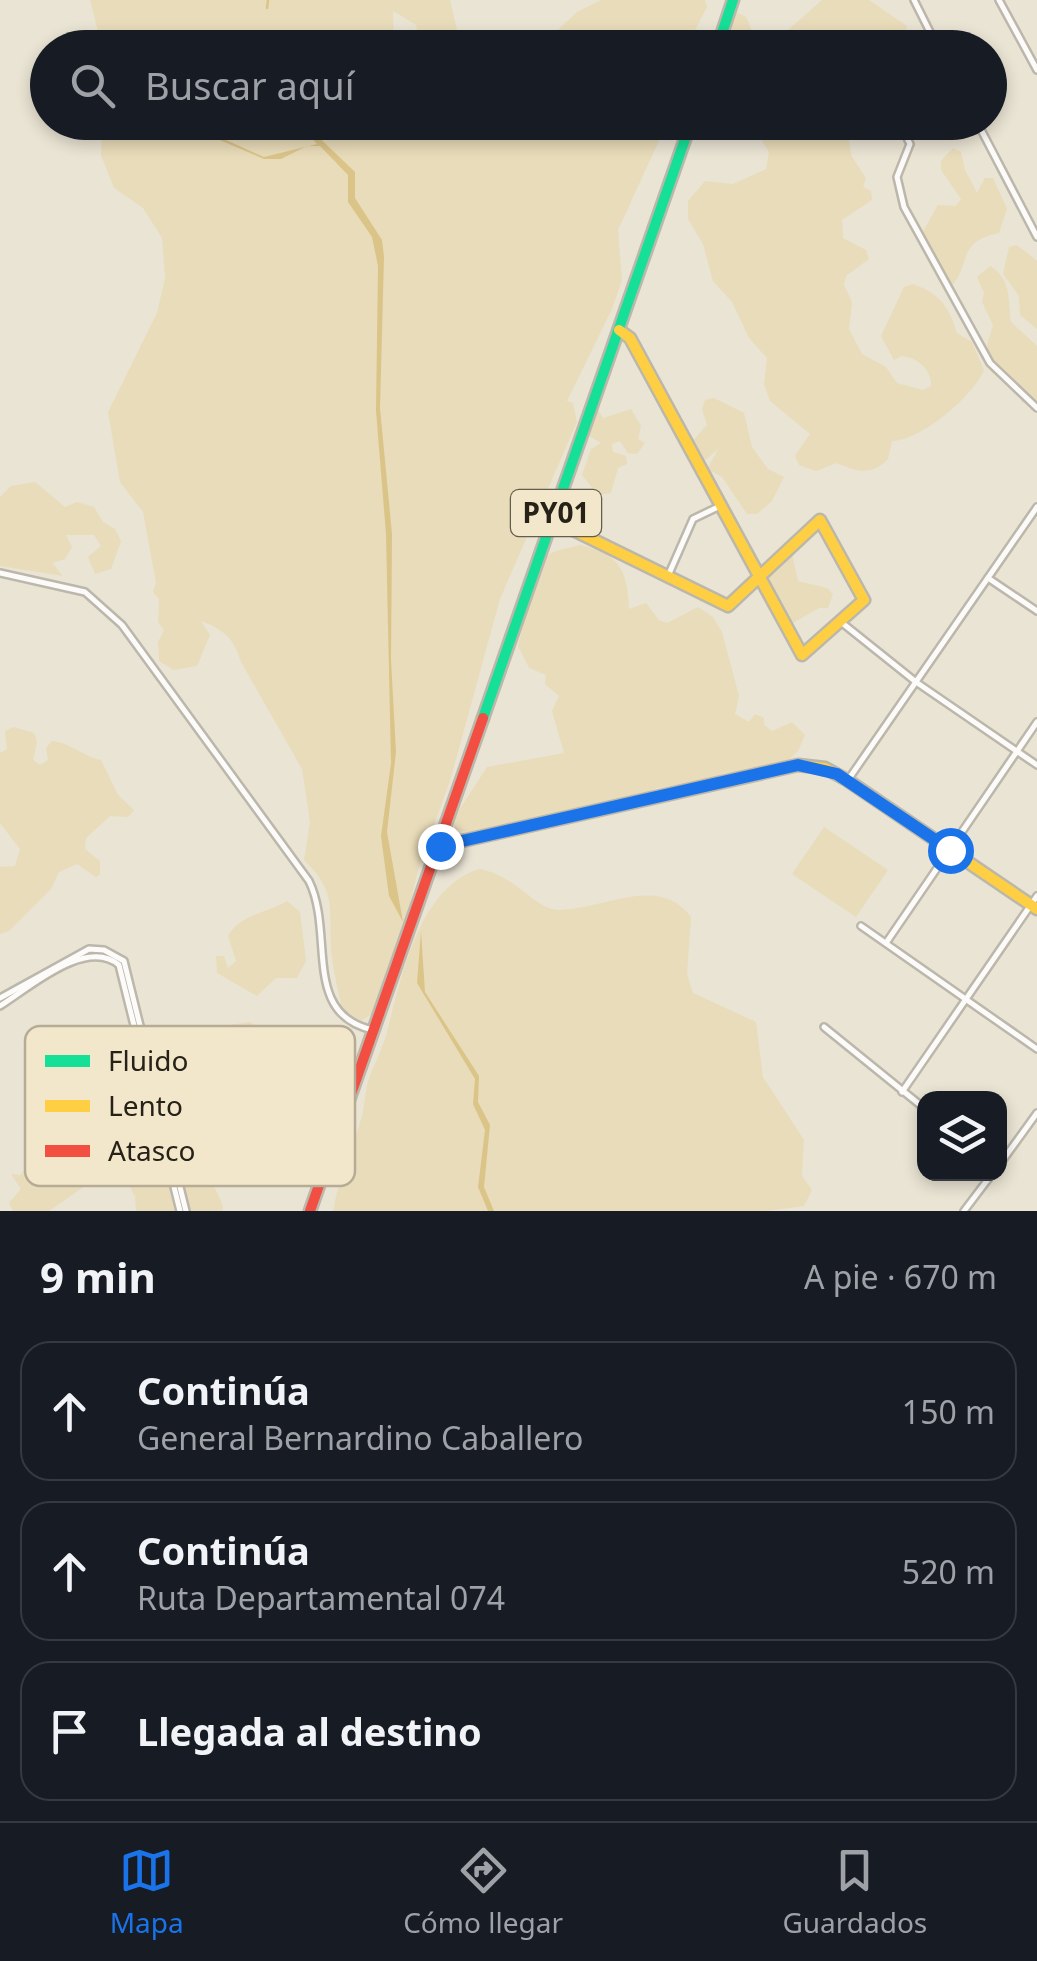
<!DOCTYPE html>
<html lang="es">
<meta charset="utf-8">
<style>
:root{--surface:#171b24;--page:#242831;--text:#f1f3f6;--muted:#9ea1a6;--line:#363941;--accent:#1a73e8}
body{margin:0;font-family:"Noto Sans",sans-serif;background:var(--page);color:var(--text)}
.controls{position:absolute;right:30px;bottom:30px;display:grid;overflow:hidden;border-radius:20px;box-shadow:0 5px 15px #0003}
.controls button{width:90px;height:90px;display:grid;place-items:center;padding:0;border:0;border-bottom:2px solid var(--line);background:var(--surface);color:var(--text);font:50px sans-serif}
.stop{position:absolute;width:30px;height:30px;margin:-22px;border:8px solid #1a73e8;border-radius:50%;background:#fff}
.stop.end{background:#1a73e8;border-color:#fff;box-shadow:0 2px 10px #0008}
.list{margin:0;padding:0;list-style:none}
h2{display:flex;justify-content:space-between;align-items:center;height:130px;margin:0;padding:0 40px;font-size:42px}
h2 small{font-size:32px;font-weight:400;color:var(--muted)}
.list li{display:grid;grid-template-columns:65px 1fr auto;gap:30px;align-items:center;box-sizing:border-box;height:140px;margin:0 20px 20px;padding:0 20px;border:2px solid var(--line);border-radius:30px}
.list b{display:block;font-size:38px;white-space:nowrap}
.list p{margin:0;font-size:32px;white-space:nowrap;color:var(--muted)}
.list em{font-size:32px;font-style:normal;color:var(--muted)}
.icon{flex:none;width:55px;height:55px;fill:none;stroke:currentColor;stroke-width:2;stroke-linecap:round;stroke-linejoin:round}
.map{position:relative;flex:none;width:1037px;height:1211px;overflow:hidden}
.search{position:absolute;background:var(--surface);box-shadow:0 5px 15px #0003;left:30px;right:30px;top:30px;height:110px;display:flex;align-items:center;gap:25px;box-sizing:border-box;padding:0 35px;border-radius:55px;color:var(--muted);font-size:38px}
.sheet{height:610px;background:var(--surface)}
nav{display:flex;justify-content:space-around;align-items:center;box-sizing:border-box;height:140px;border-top:2px solid var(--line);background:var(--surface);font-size:28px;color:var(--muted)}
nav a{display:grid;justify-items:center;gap:5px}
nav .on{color:var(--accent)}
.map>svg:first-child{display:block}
.green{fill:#e9dcba}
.water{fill:#dbc488}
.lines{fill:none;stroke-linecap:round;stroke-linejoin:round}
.stream{stroke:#dbc488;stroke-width:2.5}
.street-casing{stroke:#bcb7ab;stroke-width:10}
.fast-casing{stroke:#bcb7ab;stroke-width:15}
.slow-casing{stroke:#bcb7ab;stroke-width:15}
.jam-casing{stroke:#bcb7ab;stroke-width:15}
.street{stroke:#fcfbf9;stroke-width:5}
.fast{stroke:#16e098;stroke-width:10}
.slow{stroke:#ffcf43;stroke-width:10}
.jam{stroke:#f24e42;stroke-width:10}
.route{stroke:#1a73e8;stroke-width:12}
.labels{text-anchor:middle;stroke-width:10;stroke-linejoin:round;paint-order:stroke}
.shield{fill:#f3e7cb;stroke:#645d4d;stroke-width:2.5}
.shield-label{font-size:28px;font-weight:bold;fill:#262217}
.key{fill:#f3e7cb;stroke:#b6ac95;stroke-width:2.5}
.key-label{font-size:28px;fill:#262217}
</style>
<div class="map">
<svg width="1037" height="1211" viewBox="0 0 1037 1211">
<rect width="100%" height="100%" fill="#eae4d4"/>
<!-- green -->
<g class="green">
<path d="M90,0H450L461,47H421L416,25L393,11L394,47H102Z"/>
<path d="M601,0H705L707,7L686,47H540L577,12Z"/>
<path d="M822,0H869L907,26L906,35L891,47H769Z"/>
<path d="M738,13L746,17L759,47L728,48L731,19Z"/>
<path d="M102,123H667L618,230L622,280L612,309L567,401L573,403L577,422L500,599L450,781L420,863L392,976L375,1012L358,1023L343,1013C339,994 334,975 332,957C327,912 340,894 304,860L310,822L302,769L241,662C234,638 224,630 201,621L210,635L197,666L174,670L159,661L158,642L164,630L158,622L159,599L153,592L156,583L143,512L120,482L108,412L157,313L165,278L162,238L143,208L114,188L101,155Z"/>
<path d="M751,123H847L851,155L866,178L863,187L871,191L872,200L842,220L843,238L866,250L869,259L846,276L844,285L852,302L849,329L862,354L886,367L897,383L923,390L931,386C932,370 918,358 902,356L894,360L881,336L904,287L913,284C940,294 948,305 957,333L972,342L984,370C974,395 921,441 892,441L888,459C871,476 857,472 837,463L816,471L799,465L795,456L810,434L770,401L764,384L767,358L749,338L732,302L713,281L703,244L688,219V201L705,181L733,184L766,169L769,152Z"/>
<path d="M953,148L961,152L965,170L977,193L985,178H993L1007,209L999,233C957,242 972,261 952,286L938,276L933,250L920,237L938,205L956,206L961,199L941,170V161Z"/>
<path d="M1017,245L1037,261V329L1020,315L1019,296L1003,274L1009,247Z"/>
<path d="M990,266C1012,279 1008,301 1011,322L1037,346V401L1022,403C1009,365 971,391 993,325L982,302L984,293L977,277Z"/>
<path d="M714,398L744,413L752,447L768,469L784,477L772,501L757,514H747L722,477L707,469L719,448L707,459L698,460L689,445L707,425L702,409L705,400Z"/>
<path d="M595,405L603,418L631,409L641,426L638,439L645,443L637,454L628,453L620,441L612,444L613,452L626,456L627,464L618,468L611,493L598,495L582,475L591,449L601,443L587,435Z"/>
<path d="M35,482L65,507L77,502L94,507L103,522L115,529L121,541L111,569L95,574L88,557L101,546L94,535H66L72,547L65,559L52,563L63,576L0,566V497L11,486Z"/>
<path d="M783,544L792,554L798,581L827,588L833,594L828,608H819L791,624L776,603L767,572Z"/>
<path d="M579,545C618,553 628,569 629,609L646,603L659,620L667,623L698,607L713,617L722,632L739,696L735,714L749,722L755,714L764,718V725L772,731L792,722L805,735L798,751L778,771L724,773L705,781L657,788L636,799L549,816L523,827L475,833L455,830L452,821L487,767L564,753L552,711L559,696L545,684L546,675L529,668L518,646C523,627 534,565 548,555C555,550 570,548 579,545Z"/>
<path d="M13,727L34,733L37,742L33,760L40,765L48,760L46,748L52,741C71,743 82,756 101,760L118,795L134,810L128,817L110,816L86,838L85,849L100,861V874L96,877L77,864L59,872L51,889L9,931L0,934V867L15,866L20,849L0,823V753L7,749L5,731Z"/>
<path d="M824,827L888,870L856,917L792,874Z"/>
<path d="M479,869C516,875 536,911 560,910C605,909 659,874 691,917L687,974L693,993L756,1022L763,1077L804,1140L802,1176L812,1190L804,1206L766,1211H333C339,1177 353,1149 362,1116C365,1104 365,1091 369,1078C375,1062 384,1046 388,1028C402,975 419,888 479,869Z"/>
<path d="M287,901L300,912L306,961L297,978H276L257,996L217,973L216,956H224L228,968L236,961L228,936C240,914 268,913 287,901Z"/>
<path d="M249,1022L269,1032L270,1065L265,1078L240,1083L227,1106L209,1120L190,1119L195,1086L202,1077L186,1073L191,1047L209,1045L212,1032L220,1035L229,1025Z"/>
<path d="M126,1118L159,1134L167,1133C183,1141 225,1194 223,1211H136L135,1196L120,1170L111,1168L49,1211H13L9,1203L21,1189L11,1174L20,1175L43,1151L80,1148L108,1125Z"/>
</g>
<!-- water -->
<g class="water">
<path d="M146,123L204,130L264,157L317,144L298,123H304L355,172V198L382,240L384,257L380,408L392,534L391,660L396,752L387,832L403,922L389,896L381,836L391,763L386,534L376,411L378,266L372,237L348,202V175L320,146H307L281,159H264L203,133Z"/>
<path d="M421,931L425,992L479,1076L478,1102L490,1125L484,1187L494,1211H488L478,1187L485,1130L473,1104L475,1079L417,983Z"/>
</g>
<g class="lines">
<!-- stream -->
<path class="stream" d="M267,8L268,0"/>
<!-- street casing -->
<g class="street-casing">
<g id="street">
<path d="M914,0L938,48"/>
<path d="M999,0L1037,70"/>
<path d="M899,122L910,144L897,177L904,207L990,363L1037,408"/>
<path d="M977,122L1037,237"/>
<path d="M0,573L85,592L122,625L309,881C335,934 301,1014 373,1030"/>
<path d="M668,576L693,519L720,506"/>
<path d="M988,578L1037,611"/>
<path d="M841,622L916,682L1037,765"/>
<path d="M848,780L1037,507"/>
<path d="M861,926L1037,1049"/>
<path d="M886,943L1037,722"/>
<path d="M0,998L89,949L104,950L124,961L186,1211"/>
<path d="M0,1006C29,988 86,937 119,965L180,1211"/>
<path d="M824,1027L924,1108"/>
<path d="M902,1092L1037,896"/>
<path d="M1000,1164L1037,1113"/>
<path d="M964,1211L992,1174"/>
</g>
</g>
<!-- fast casing -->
<g class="fast-casing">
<g id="fast">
<path d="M717,48L733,0"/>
<path d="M483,718L691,122"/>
</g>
</g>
<!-- slow casing -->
<g class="slow-casing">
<g id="slow">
<path d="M553,520L728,606L820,520L864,600L802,655L630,338L619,330"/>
<path d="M440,846L798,765L825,768L847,780L1037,909"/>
</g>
</g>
<!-- jam casing -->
<g class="jam-casing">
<path id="jam" d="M310,1211L483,718"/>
</g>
<!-- street -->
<use href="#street" class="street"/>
<!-- fast -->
<use href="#fast" class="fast"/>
<!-- slow -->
<use href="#slow" class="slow"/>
<!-- jam -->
<use href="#jam" class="jam"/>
</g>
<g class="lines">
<!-- route -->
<path class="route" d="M440,846L798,765L837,774L950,850"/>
</g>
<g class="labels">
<!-- shield labels -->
<rect class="shield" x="511" y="490" width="90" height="46" rx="8"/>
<g class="shield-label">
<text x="556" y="523">PY01</text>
</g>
</g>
<!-- legend -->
<rect x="25" y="1026" width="330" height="160" rx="15" class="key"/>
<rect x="45" y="1055" width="45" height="12" fill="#16e098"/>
<rect x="45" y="1100" width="45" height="12" fill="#ffcf43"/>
<rect x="45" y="1145" width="45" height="12" fill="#f24e42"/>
<g class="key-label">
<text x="108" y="1071">Fluido</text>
<text x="108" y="1116">Lento</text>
<text x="108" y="1161">Atasco</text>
</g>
</svg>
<div class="controls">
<button><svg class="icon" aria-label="layers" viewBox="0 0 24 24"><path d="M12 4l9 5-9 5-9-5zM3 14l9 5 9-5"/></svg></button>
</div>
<div class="stop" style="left:950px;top:850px"></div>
<div class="stop end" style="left:440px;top:846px"></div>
<div class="search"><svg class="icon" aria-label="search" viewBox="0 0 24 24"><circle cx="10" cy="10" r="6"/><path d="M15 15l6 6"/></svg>Buscar aquí</div>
</div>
<section class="sheet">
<h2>9 min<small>A pie · 670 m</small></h2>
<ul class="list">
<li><svg class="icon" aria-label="ahead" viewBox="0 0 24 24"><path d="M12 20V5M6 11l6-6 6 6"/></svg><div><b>Continúa</b><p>General Bernardino Caballero</p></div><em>150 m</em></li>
<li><svg class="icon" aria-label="ahead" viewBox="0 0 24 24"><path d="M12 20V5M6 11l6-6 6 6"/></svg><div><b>Continúa</b><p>Ruta Departamental 074</p></div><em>520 m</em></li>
<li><svg class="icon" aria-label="arrive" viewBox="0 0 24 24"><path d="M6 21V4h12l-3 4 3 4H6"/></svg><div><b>Llegada al destino</b></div></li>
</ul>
</section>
<nav>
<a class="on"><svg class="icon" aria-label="map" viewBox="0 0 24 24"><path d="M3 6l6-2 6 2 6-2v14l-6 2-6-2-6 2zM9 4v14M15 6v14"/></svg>Mapa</a>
<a><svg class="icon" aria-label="directions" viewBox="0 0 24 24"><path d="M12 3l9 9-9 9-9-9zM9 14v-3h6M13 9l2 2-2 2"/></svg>Cómo llegar</a>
<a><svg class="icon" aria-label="saved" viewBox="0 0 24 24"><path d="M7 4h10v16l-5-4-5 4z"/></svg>Guardados</a>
</nav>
